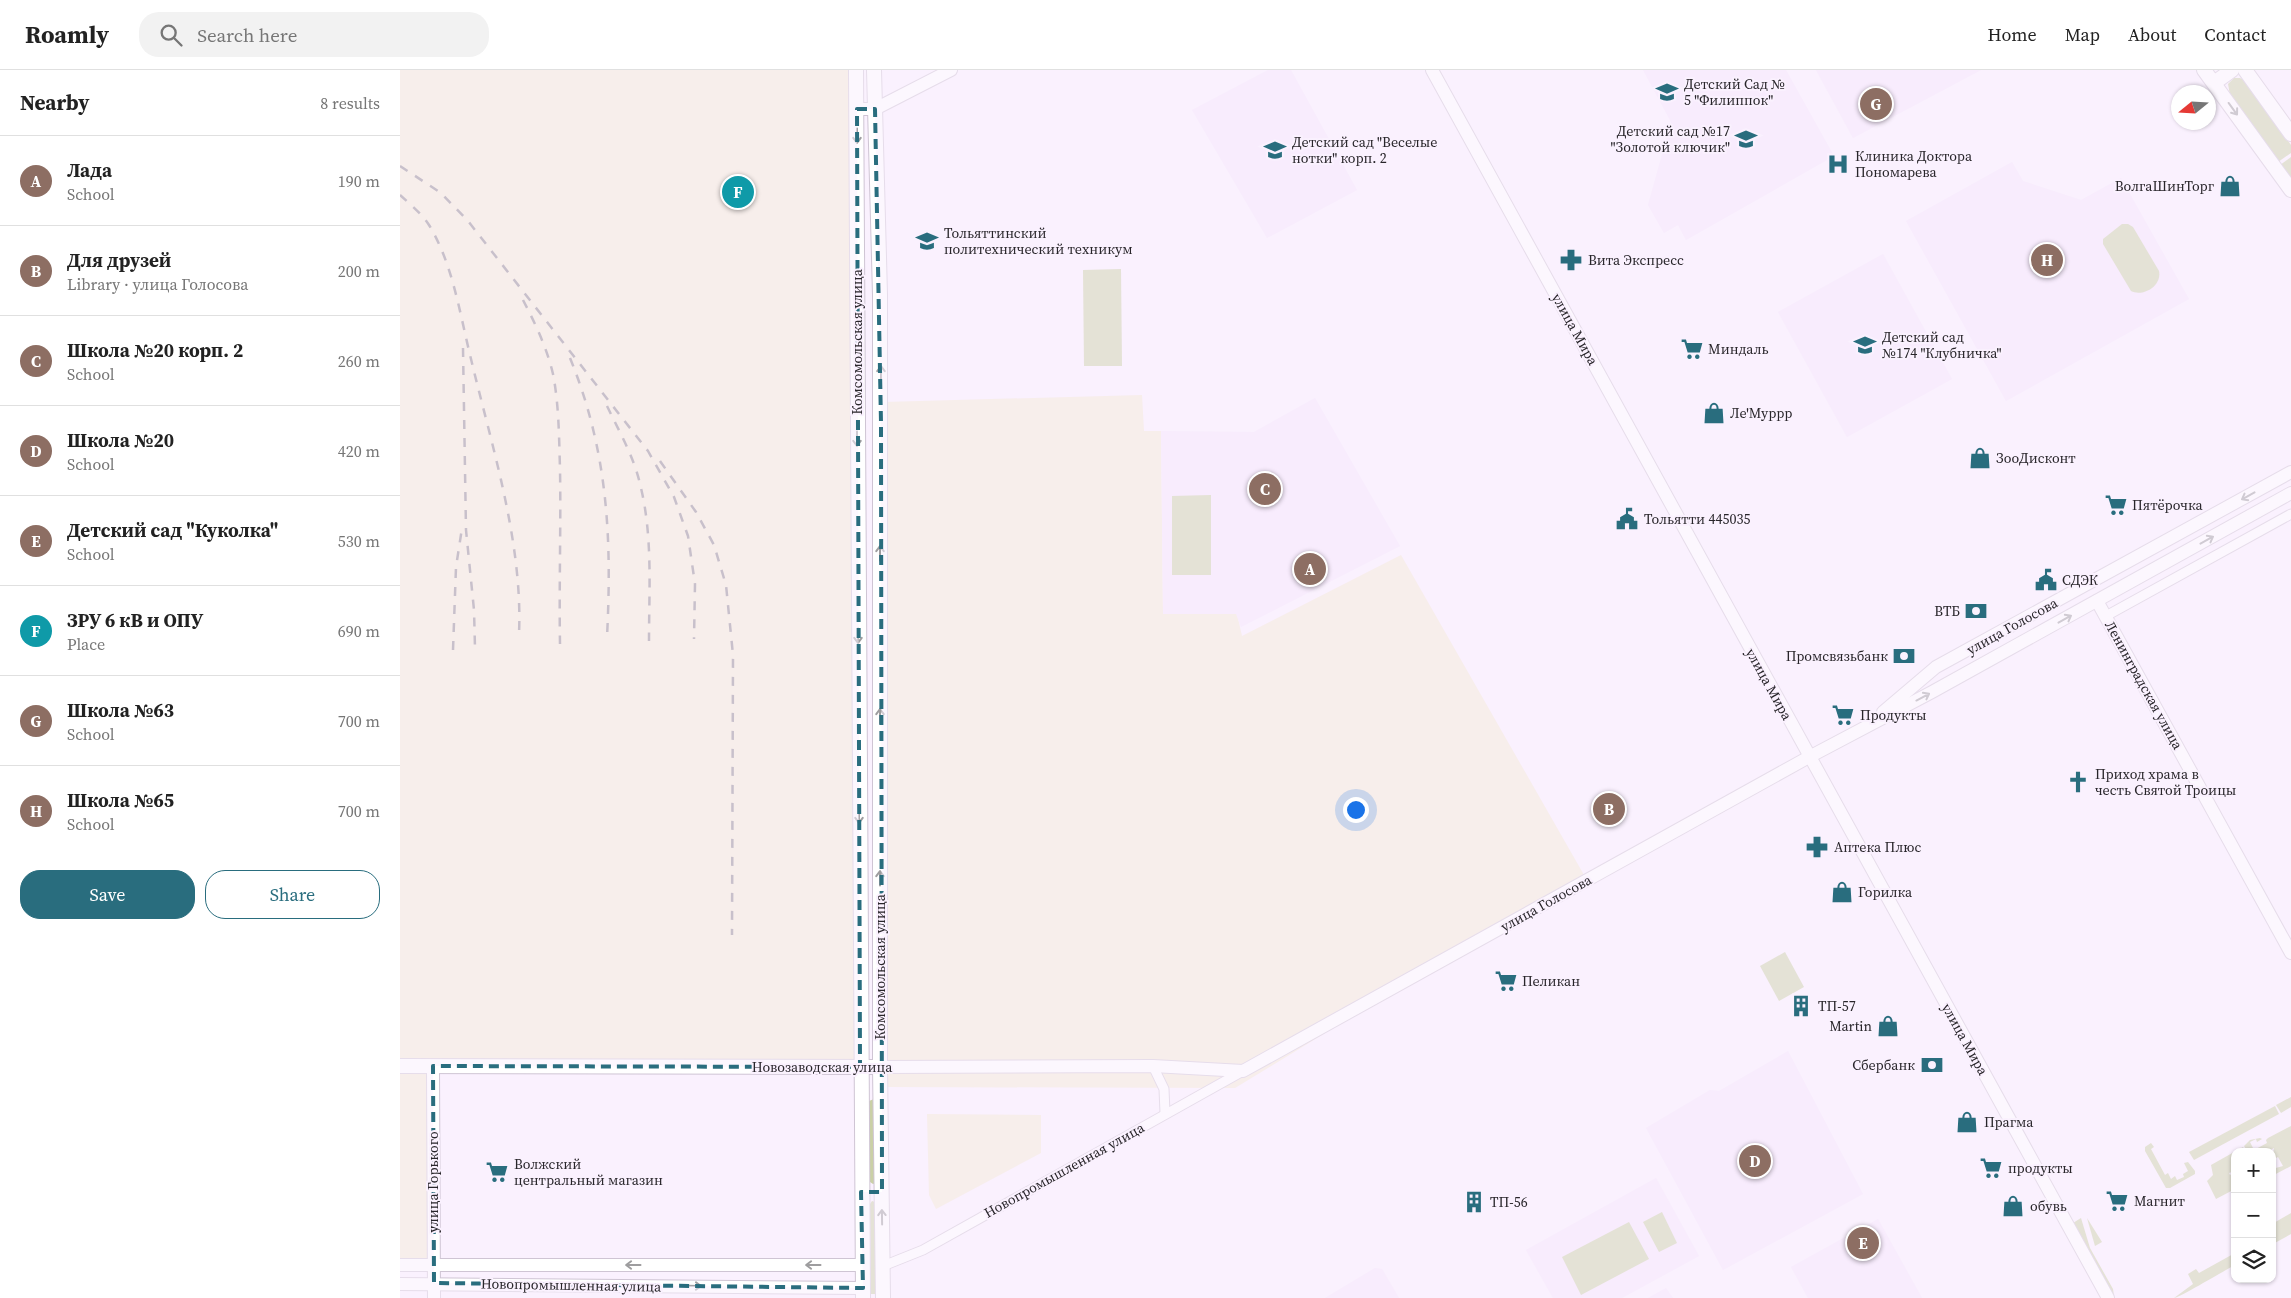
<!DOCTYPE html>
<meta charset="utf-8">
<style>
:root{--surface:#fff;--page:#f2f2f2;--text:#222;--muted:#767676;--line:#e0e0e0;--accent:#296d7e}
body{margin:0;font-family:"Source Serif 4",serif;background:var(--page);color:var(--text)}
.controls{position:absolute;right:15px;bottom:15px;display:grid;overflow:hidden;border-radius:10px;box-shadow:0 1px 4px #0004}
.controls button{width:45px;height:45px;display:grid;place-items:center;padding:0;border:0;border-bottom:1px solid var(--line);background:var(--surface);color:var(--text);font:25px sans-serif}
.compass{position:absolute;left:1771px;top:15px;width:45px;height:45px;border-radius:50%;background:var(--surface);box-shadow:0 1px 4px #0004;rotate:252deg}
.you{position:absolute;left:955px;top:739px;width:18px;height:18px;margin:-12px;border:4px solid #fff;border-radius:50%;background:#1a73e8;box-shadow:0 0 0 8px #1a73e833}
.badge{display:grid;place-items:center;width:32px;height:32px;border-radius:50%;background:var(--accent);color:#fff;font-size:16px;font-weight:700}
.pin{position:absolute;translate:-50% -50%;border:2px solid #fff;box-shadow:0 1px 5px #0006}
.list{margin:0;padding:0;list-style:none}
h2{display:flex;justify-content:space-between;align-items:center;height:65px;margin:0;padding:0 20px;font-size:21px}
h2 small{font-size:16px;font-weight:400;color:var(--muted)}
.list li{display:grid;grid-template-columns:32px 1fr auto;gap:15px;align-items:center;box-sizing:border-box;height:90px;padding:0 20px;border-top:1px solid var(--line)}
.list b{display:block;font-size:19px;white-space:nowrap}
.list p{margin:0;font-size:16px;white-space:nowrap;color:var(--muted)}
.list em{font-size:16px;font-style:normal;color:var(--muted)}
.actions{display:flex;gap:10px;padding:15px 20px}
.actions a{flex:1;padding:11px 0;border:1px solid var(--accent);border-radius:20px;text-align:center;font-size:18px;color:var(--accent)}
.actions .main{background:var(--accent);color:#fff}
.icon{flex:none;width:28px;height:28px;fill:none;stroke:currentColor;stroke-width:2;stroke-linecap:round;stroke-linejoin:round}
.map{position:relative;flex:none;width:1891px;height:1228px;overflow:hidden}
header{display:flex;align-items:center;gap:30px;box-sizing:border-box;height:70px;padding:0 25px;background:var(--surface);border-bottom:1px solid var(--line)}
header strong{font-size:24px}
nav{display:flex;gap:28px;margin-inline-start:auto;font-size:18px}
.search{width:350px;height:45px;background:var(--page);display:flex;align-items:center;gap:12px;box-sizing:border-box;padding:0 18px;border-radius:20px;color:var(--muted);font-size:19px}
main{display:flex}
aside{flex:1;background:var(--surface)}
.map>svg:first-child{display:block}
.industrial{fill:#f4ead5}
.built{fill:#f5e6fc}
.green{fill:#cad0a6}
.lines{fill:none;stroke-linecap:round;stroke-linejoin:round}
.street-casing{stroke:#cfc5d4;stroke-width:11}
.secondary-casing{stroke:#cfc5d4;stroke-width:14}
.primary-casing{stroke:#cfc5d4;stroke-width:16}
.street{stroke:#fff;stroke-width:9}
.secondary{stroke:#fff;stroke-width:12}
.primary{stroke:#fff;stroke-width:14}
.rail{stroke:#8c868f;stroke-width:2.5;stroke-dasharray:9 9;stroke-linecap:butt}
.oneway{stroke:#9e9d9f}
.marked{fill:none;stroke:#296d7e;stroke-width:4;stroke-dasharray:10 6;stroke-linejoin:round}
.labels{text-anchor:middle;stroke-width:4;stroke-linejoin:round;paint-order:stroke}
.poi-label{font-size:14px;fill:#28252a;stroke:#faf1fe;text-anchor:start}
.street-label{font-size:14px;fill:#28252a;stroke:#faf1fe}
</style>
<header>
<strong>Roamly</strong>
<div class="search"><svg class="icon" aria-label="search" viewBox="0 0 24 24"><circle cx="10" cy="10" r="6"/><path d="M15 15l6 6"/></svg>Search here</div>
<nav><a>Home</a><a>Map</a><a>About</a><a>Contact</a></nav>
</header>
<main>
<aside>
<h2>Nearby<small>8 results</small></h2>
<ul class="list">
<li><span class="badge" style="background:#8d6e63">A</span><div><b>Лада</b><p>School</p></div><em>190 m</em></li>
<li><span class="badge" style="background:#8d6e63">B</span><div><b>Для друзей</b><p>Library · улица Голосова</p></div><em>200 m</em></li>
<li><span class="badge" style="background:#8d6e63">C</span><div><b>Школа №20 корп. 2</b><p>School</p></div><em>260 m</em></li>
<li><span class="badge" style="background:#8d6e63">D</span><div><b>Школа №20</b><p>School</p></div><em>420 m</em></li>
<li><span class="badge" style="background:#8d6e63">E</span><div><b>Детский сад &quot;Куколка&quot;</b><p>School</p></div><em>530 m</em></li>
<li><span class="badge" style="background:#0f9aa8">F</span><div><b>ЗРУ 6 кВ и ОПУ</b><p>Place</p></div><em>690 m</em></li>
<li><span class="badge" style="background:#8d6e63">G</span><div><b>Школа №63</b><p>School</p></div><em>700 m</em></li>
<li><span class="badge" style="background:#8d6e63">H</span><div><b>Школа №65</b><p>School</p></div><em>700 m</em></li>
</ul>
<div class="actions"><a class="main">Save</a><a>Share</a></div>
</aside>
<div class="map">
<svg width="1891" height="1228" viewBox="0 0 1891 1228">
<rect width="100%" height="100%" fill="#faf1fe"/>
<!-- industrial -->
<g class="industrial">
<path d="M0,0H452L460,997L0,996Z"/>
<path d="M742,325L744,361H761L763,544H837L842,566L1001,485L1184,805L835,1018L486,1017L484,332Z"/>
<rect x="0" y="1000" width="28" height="192"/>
<path d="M527,1044L641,1045V1083L536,1139L529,1125Z"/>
</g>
<!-- built -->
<g class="built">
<path d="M868,0H891L957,120L867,168L792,40Z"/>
<path d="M1243,0H1386L1434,86L1286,170L1278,155L1264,163L1248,135L1271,52Z"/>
<path d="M1416,0H1581L1453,68Z"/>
<path d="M1612,92L1623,111L1681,130L1721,108L1789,229L1606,331L1506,151Z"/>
<path d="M1483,184L1552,309L1447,367L1378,242Z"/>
<path d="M915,328L1000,476L841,557L836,544H763L761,361L854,362Z"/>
<path d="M1388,981L1463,1124L1323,1200L1246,1058L1310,1020L1319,1021Z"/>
<path d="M1256,1108L1299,1186L1222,1228H1153L1126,1180Z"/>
<path d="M1478,1149L1522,1228H1408L1391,1197Z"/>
<path d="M975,1198L982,1199L999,1228H925Z"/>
<path d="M1266,1218L1273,1228H1248Z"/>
</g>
<!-- green -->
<g class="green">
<path d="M1834,8H1840L1845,11L1891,75V83L1878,92L1830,25L1828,14Z"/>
<path d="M1891,87V110L1880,95Z"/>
<path d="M1722,154H1728L1733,157L1759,201C1762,216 1743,227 1731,221L1703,174V169Z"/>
<path d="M721,199L722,296H684L683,200Z"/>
<path d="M811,425V505H772V426Z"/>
<path d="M1385,882L1404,917L1379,931L1360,896Z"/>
<path d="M1891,1027V1037L1881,1043L1876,1035Z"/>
<path d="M474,1029L476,1113L473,1114L470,1112L469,1031Z"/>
<path d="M1875,1036L1879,1044L1794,1090L1789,1082Z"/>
<path d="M1891,1056V1096L1872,1106V1099L1883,1096L1878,1087L1872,1090L1874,1078L1867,1082H1848L1844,1076L1850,1070L1860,1068L1862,1069L1857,1072L1856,1069L1850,1072L1854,1080L1867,1073L1866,1070L1868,1068Z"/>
<path d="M1751,1073L1754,1077L1751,1079L1765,1105L1768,1103L1771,1109L1775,1106L1777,1110L1784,1107L1783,1104L1788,1101L1784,1093L1788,1092L1795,1101V1104L1770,1118H1766L1745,1081V1077Z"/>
<path d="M1843,1077L1845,1082H1835V1101L1829,1103L1830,1105L1835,1102V1119L1816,1129L1807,1111L1813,1105L1811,1095Z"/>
<path d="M472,1131L475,1132L479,1224H471L470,1134Z"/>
<path d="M1262,1142L1277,1173L1259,1182L1243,1152Z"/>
<path d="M1891,1143V1164L1873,1174L1872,1154Z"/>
<path d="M1681,1148L1690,1178L1713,1219L1714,1226L1673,1153Z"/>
<path d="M1687,1148L1702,1172L1695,1176Z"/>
<path d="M1229,1152L1249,1189L1181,1225L1162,1187Z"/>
<path d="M1835,1183V1195C1825,1200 1779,1228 1774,1228L1793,1214L1788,1204L1796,1199L1799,1203Z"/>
</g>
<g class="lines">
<!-- street casing -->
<g class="street-casing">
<g id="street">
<path d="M1706,546L1891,444"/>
<path d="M753,996L764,1019L765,1043"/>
<path d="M483,1196L523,1180L843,1001"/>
</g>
</g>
<!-- secondary casing -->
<g class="secondary-casing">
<g id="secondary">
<path d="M1032,0L1708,1228"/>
<path d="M457,39H475L551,0"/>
<path d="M1697,531L1891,883"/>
<path d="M1483,642L1536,597L1891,402"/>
<path d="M33,996L34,1228"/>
<path d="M480,997L753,996L843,1001L1409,687L1532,622L1891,423"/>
<path d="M0,1195H462"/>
<path d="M0,1214L463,1218"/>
</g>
</g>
<!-- primary casing -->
<g class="primary-casing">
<g id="primary">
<path d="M456,0L463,1228"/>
<path d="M474,0L480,225V997L483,1228"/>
<path d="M1804,0L1891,120"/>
<path d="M1845,0L1891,64"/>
<path d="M1814,13L1832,0"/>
<path d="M0,996L480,997"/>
</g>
</g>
<!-- street -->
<use href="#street" class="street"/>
<!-- secondary -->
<use href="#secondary" class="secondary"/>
<!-- primary -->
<use href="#primary" class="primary"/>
<!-- rail -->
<g class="rail">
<path d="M0,96L41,123L68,151L248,381L274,427L288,466L295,514L294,569"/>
<path d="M0,125C10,134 22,144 29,155C53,194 60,245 71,289C92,377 123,473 119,564"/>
<path d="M123,230C135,253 147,278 153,304C159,335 159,367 160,399C161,457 159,515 160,574"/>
<path d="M63,278L66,460L74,540L75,578"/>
<path d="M170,288C208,381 212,468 207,567"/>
<path d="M207,336C219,361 234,387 240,414C253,465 249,519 249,571"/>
<path d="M260,391L296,442L314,475L326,515L333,585L332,865"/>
<path d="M53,580L56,497L62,458"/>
</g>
</g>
<!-- one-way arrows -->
<defs><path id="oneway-shaft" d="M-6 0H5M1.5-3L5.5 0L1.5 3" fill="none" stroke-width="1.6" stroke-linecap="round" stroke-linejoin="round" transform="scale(1.25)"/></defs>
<g class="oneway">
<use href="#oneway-shaft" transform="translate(1833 39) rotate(54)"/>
<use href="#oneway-shaft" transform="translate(457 66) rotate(90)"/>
<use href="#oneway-shaft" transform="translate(481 303) rotate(-90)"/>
<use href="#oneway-shaft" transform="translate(457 369) rotate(90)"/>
<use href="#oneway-shaft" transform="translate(1848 426) rotate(151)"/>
<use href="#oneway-shaft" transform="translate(1807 470) rotate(-29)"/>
<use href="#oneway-shaft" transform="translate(480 483) rotate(-90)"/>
<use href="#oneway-shaft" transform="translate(1665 549) rotate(-29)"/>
<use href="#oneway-shaft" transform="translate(458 566) rotate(90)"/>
<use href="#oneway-shaft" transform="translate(1523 627) rotate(-28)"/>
<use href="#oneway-shaft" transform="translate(480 646) rotate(-90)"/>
<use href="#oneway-shaft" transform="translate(459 746) rotate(90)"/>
<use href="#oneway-shaft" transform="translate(480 808) rotate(-90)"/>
<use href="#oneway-shaft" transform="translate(482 1147) rotate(-91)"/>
<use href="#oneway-shaft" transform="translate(233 1195) rotate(180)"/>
<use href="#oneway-shaft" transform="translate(413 1195) rotate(180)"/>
<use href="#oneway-shaft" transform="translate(294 1216) rotate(1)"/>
</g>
<!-- marked area -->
<path d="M0 0H1891V1228H0ZM457,39H475L481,353L482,1122H461L463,1218L34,1213L33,996L460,997Z" fill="#faf1fe" fill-opacity=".55" fill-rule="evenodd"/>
<path class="marked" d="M457,39H475L481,353L482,1122H461L463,1218L34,1213L33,996L460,997Z"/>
<!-- icons -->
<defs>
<g id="school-bare" transform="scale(1.725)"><path d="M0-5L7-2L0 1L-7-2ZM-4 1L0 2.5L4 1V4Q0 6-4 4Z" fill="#296d7e" stroke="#faf1fe" stroke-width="2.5" paint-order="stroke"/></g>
<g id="hospital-bare" transform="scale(1.725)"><path d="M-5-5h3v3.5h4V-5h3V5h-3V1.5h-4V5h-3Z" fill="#296d7e" stroke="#faf1fe" stroke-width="2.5" paint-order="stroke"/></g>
<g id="shop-bare" transform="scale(1.725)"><path d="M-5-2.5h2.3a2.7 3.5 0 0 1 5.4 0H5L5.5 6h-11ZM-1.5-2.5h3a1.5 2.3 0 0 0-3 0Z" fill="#296d7e" stroke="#faf1fe" stroke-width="2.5" paint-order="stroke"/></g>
<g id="university-bare" transform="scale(1.725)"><path d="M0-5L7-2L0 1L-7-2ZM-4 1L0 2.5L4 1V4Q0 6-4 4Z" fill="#296d7e" stroke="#faf1fe" stroke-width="2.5" paint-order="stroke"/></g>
<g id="pharmacy-bare" transform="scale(1.725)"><path d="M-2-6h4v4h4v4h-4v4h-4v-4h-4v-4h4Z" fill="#296d7e" stroke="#faf1fe" stroke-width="2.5" paint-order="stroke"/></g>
<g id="supermarket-bare" transform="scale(1.725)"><path d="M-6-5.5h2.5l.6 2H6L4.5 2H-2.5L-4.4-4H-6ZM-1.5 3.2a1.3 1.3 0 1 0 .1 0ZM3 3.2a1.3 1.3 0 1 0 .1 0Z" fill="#296d7e" stroke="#faf1fe" stroke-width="2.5" paint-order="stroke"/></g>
<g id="civic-bare" transform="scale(1.725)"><path d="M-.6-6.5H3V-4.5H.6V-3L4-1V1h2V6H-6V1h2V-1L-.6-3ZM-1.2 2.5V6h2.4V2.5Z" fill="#296d7e" stroke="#faf1fe" stroke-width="2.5" paint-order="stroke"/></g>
<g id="bank-bare" transform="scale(1.725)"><path d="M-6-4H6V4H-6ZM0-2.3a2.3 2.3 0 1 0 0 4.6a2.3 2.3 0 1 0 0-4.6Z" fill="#296d7e" stroke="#faf1fe" stroke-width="2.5" paint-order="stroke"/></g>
<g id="church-bare" transform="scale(1.725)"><path d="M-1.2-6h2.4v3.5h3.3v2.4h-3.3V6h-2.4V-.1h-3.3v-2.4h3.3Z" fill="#296d7e" stroke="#faf1fe" stroke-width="2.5" paint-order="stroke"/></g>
<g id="building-bare" transform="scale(1.725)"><path d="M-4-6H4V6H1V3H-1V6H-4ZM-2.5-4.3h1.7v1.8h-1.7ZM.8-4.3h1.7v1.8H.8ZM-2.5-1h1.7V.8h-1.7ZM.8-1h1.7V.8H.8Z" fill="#296d7e" stroke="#faf1fe" stroke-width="2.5" paint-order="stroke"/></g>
</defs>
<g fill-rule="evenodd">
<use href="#school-bare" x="1267" y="22"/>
<use href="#school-bare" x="1346" y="69"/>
<use href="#school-bare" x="875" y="80"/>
<use href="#hospital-bare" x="1438" y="94"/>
<use href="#shop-bare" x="1830" y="116"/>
<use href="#university-bare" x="527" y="171"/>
<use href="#pharmacy-bare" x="1171" y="190"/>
<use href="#school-bare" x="1465" y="275"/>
<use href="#supermarket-bare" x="1292" y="279"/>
<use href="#shop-bare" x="1314" y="343"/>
<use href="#shop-bare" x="1580" y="388"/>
<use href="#supermarket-bare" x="1716" y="435"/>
<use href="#civic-bare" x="1227" y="449"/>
<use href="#civic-bare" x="1646" y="510"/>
<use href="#bank-bare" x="1576" y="541"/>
<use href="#bank-bare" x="1504" y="586"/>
<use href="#supermarket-bare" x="1443" y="645"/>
<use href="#church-bare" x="1678" y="712"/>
<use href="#pharmacy-bare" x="1417" y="777"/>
<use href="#shop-bare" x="1442" y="822"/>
<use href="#supermarket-bare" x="1106" y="911"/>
<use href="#building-bare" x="1401" y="936"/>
<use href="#shop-bare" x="1488" y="956"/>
<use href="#bank-bare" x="1532" y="995"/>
<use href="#shop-bare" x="1567" y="1052"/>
<use href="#supermarket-bare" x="1591" y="1098"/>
<use href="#supermarket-bare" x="97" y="1102"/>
<use href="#supermarket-bare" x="1717" y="1131"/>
<use href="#building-bare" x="1074" y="1132"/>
<use href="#shop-bare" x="1613" y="1136"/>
</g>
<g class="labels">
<!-- poi labels -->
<g class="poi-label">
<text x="1284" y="19">Детский Сад №<tspan x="1284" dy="16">5 "Филиппок"</tspan></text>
<text x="1330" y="66" text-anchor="end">Детский сад №17<tspan x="1330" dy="16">"Золотой ключик"</tspan></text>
<text x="892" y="77">Детский сад "Веселые<tspan x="892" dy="16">нотки" корп. 2</tspan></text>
<text x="1455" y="91">Клиника Доктора<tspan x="1455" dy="16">Пономарева</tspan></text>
<text x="1814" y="121" text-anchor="end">ВолгаШинТорг</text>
<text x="544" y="168">Тольяттинский<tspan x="544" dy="16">политехнический техникум</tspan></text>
<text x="1188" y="195">Вита Экспресс</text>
<text x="1482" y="272">Детский сад<tspan x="1482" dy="16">№174 "Клубничка"</tspan></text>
<text x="1308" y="284">Миндаль</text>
<text x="1330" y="348">Ле'Муррр</text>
<text x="1596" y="393">ЗооДисконт</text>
<text x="1732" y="440">Пятёрочка</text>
<text x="1244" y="454">Тольятти 445035</text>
<text x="1662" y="515">СДЭК</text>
<text x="1560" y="546" text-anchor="end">ВТБ</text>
<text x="1488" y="591" text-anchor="end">Промсвязьбанк</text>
<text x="1460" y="650">Продукты</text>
<text x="1695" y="709">Приход храма в<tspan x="1695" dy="16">честь Святой Троицы</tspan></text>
<text x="1434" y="782">Аптека Плюс</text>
<text x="1458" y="827">Горилка</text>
<text x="1122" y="916">Пеликан</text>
<text x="1418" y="941">ТП-57</text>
<text x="1472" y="961" text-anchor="end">Martin</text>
<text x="1515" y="1000" text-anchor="end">Сбербанк</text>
<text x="1584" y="1057">Прагма</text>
<text x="114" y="1099">Волжский<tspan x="114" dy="16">центральный магазин</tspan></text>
<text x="1608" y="1103">продукты</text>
<text x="1734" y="1136">Магнит</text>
<text x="1090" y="1137">ТП-56</text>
<text x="1630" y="1141">обувь</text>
</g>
<!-- street labels -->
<g class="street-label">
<text transform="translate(1175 259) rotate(61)" y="5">улица Мира</text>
<text transform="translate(457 272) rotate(-90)" y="5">Комсомольская улица</text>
<text transform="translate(1612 556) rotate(-29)" y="5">улица Голосова</text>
<text transform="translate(1369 614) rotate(61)" y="5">улица Мира</text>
<text transform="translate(1744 615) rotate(61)" y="5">Ленинградская улица</text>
<text transform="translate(1146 833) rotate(-29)" y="5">улица Голосова</text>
<text transform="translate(480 897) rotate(-90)" y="5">Комсомольская улица</text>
<text transform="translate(1565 969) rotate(61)" y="5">улица Мира</text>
<text x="422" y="1002">Новозаводская улица</text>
<text transform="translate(664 1100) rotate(-29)" y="5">Новопромышленная улица</text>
<text transform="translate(33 1112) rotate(-90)" y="5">улица Горького</text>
<text transform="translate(171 1215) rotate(1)" y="5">Новопромышленная улица</text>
</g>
</g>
</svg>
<div class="controls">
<button>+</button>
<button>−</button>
<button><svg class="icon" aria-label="layers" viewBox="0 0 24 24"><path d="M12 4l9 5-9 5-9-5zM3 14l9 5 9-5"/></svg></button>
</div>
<svg class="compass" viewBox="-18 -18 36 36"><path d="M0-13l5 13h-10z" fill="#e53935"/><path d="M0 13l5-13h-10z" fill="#767676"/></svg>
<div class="you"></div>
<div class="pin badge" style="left:910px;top:499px;background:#8d6e63">A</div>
<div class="pin badge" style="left:1209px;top:739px;background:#8d6e63">B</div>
<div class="pin badge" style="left:865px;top:419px;background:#8d6e63">C</div>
<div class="pin badge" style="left:1355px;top:1091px;background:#8d6e63">D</div>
<div class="pin badge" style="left:1463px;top:1173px;background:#8d6e63">E</div>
<div class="pin badge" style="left:338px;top:122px;background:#0f9aa8">F</div>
<div class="pin badge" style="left:1476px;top:34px;background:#8d6e63">G</div>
<div class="pin badge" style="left:1647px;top:190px;background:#8d6e63">H</div>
</div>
</main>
